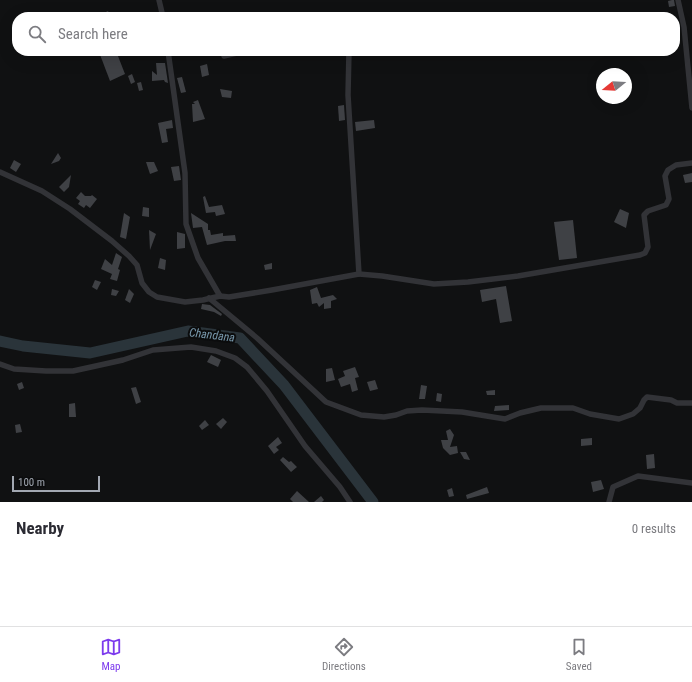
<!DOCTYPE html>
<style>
:root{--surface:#fff;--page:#f2f2f3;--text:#2b2b33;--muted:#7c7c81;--line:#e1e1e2;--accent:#7c3aed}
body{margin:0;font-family:"Roboto Condensed",sans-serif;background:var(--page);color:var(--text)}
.compass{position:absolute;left:596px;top:68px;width:36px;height:36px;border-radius:50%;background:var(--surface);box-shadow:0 4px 16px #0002;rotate:252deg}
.scale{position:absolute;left:12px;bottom:10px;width:88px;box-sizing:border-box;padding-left:4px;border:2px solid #a2a8b2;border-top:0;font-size:11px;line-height:14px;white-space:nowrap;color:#a2a8b2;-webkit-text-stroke:3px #0b0c0d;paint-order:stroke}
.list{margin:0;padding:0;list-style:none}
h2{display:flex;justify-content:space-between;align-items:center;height:52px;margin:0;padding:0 16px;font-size:17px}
h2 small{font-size:13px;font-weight:400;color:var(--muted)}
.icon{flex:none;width:22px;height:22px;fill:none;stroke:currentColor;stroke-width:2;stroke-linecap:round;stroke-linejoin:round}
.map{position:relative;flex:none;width:692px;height:502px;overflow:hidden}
.search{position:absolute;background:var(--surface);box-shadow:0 4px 16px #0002;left:12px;right:12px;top:12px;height:44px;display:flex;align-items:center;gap:10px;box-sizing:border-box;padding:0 14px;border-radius:16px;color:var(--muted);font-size:15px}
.sheet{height:124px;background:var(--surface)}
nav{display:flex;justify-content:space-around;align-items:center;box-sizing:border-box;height:56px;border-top:1px solid var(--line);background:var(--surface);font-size:11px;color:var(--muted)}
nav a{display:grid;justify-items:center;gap:2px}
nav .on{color:var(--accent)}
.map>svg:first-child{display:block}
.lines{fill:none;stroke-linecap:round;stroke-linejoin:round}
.river{stroke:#2a343a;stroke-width:11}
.building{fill:#3f4145}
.street{stroke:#323337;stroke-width:5.5}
.labels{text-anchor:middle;stroke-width:4;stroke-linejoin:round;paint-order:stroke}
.water-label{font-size:12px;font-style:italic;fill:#7999ad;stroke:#0b0c0d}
</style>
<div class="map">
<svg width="692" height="502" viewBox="0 0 692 502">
<rect width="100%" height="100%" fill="#101112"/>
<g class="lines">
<!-- river -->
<path class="river" d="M0,341L23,346L90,353L188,331L240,338L284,385L373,502"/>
</g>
<!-- building -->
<g class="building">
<path d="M672,0H674L675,6L669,7L668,1Z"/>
<path d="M108,11L111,17H95Z"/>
<path d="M116,51L125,74L110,81L99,52Z"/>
<path d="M156,63H165L168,83L165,82L164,80L152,81V71L157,75Z"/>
<path d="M207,64L209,75L202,77L200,66Z"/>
<path d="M132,74L135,82L131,84L128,76Z"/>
<path d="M182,77L186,92L181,93L177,78Z"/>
<path d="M141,82L143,90L139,91L137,83Z"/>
<path d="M220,89L232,91L231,98L222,97Z"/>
<path d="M198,100L205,119L193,122L192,104H195L193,102Z"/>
<path d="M344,105L345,120L339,121L338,106Z"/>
<path d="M172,120L173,128L166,129L168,142L162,143L158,123Z"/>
<path d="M374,120L375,128L356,131L355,122Z"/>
<path d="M58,153L61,158L59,161L51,164Z"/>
<path d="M14,160L21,164L16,172L10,168Z"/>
<path d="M146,162H154L158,171L150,174Z"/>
<path d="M179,166L181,180L174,181L171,167Z"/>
<path d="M692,173V182L685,183L683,175Z"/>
<path d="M71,175L69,187L64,192L59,187Z"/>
<path d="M81,192L85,196H91L92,195L97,199L90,208L86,205L84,208L78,204L80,201L76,198Z"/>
<path d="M205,196L209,207L222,205L225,214L216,216L215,212L206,213L203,197Z"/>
<path d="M143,207L149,208V217L142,216Z"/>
<path d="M620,209L629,213L626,228L614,222Z"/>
<path d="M124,213L130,217L126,239L120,237Z"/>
<path d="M191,213L208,224V230H210L211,235L223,233V236L235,235L236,241H225L207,245L202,227L193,228Z"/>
<path d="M573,220L577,258L559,260L554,222Z"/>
<path d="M149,230L156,234L150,250Z"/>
<path d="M177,232L185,234V248L177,249Z"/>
<path d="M116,253L122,257L118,269L120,270L117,281L110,279L112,274L101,269L105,259L112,265Z"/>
<path d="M160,258L166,260L165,270L158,268Z"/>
<path d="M272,263V269L265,270L264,265Z"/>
<path d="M95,280L101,282L97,290L92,287Z"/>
<path d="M506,286L512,321L500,323L496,299L482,302L480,290Z"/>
<path d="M317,287L321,298L333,295L337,299L331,301V308L324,309V303L319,307L317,303L312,304L310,290Z"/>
<path d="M112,289L119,291L116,296L111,295Z"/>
<path d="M129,289L134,294L130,303L125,300Z"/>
<path d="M202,304L210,305L222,314L221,316L214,312L201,309Z"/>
<path d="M211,355L221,360L218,367L207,362Z"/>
<path d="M355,367L359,377L355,378L358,390L352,392L350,384L341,387L338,379L345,376L343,371Z"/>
<path d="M332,368L335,380L326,382V369Z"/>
<path d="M375,380L378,389L370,391L367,382Z"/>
<path d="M22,382L24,388L19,390L17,384Z"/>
<path d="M421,385L427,386L425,399H419Z"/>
<path d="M136,387L141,402L136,404L131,388Z"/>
<path d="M495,390V395H487L486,391Z"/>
<path d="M437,393L442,394L441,402L436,401Z"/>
<path d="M75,403L76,417H69V404Z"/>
<path d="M509,405V410L494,411L495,406Z"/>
<path d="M223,418L227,422L221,429L216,424Z"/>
<path d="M205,420L209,425L202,430L199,426Z"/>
<path d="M20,424L22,432L16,433L15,425Z"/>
<path d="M450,429L454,435L450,447L457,446L458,453L450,455L443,448L441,440H448L446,431Z"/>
<path d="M278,437L282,443L276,447L279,450L274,454L268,446Z"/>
<path d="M592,438V445L581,446V439Z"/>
<path d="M460,452H466L470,460L464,459Z"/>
<path d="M654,454L655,468L647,469L646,455Z"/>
<path d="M283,457L289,462L291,461L297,467L291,472L280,460Z"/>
<path d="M601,480L604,489L593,492L591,482Z"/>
<path d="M487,487L489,493L467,499L466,495Z"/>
<path d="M452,488L454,496L449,497L447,490Z"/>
<path d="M297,491L309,502H293L290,499Z"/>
<path d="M321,496L324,500L322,502H314Z"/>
</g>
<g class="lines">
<!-- street -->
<g class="street">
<path d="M159,0L163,17"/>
<path d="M678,0L684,27L692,108"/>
<path d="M168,51L185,173L186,224L198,258L220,296"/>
<path d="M349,51L348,95L359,274L382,276L434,284L468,282L518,276L640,255L645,253L648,247L644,215L648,211L666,205L669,199L665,176L668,170L676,165L692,163"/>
<path d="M224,56L245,51"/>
<path d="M0,172L42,191L70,209L112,241L129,256L137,265L142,283L149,292L157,297L185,302L203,300L220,296L229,297L272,290L359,274"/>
<path d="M209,298L257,338L326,402L361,415L384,417L396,415L407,411L422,410L462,412L505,419L520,413L541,408H573L590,414L619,419L633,414L640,408L644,400L647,397L671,400L677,403H692"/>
<path d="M0,364L14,369L46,371H73L123,360L153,350L191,347L216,351L235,358L247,367L267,391L305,446L340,487L350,502"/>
<path d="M609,502L613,487L638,476L692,483"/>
</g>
</g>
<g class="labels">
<!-- water labels -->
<g class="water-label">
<text transform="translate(212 335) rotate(7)" y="4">Chandana</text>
</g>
</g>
</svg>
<svg class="compass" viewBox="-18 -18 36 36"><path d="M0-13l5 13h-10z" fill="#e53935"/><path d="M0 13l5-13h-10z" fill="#7c7c81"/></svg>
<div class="scale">100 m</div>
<div class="search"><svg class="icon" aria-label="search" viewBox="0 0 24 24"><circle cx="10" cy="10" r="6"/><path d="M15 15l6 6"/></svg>Search here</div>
</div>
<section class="sheet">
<h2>Nearby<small>0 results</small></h2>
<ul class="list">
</ul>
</section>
<nav>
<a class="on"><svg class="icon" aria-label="map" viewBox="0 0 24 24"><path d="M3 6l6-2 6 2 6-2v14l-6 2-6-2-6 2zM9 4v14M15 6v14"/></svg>Map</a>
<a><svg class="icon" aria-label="directions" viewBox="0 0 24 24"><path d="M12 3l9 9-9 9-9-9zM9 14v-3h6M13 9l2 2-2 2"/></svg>Directions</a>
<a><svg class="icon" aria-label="saved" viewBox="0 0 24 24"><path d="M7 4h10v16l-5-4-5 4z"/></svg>Saved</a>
</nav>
